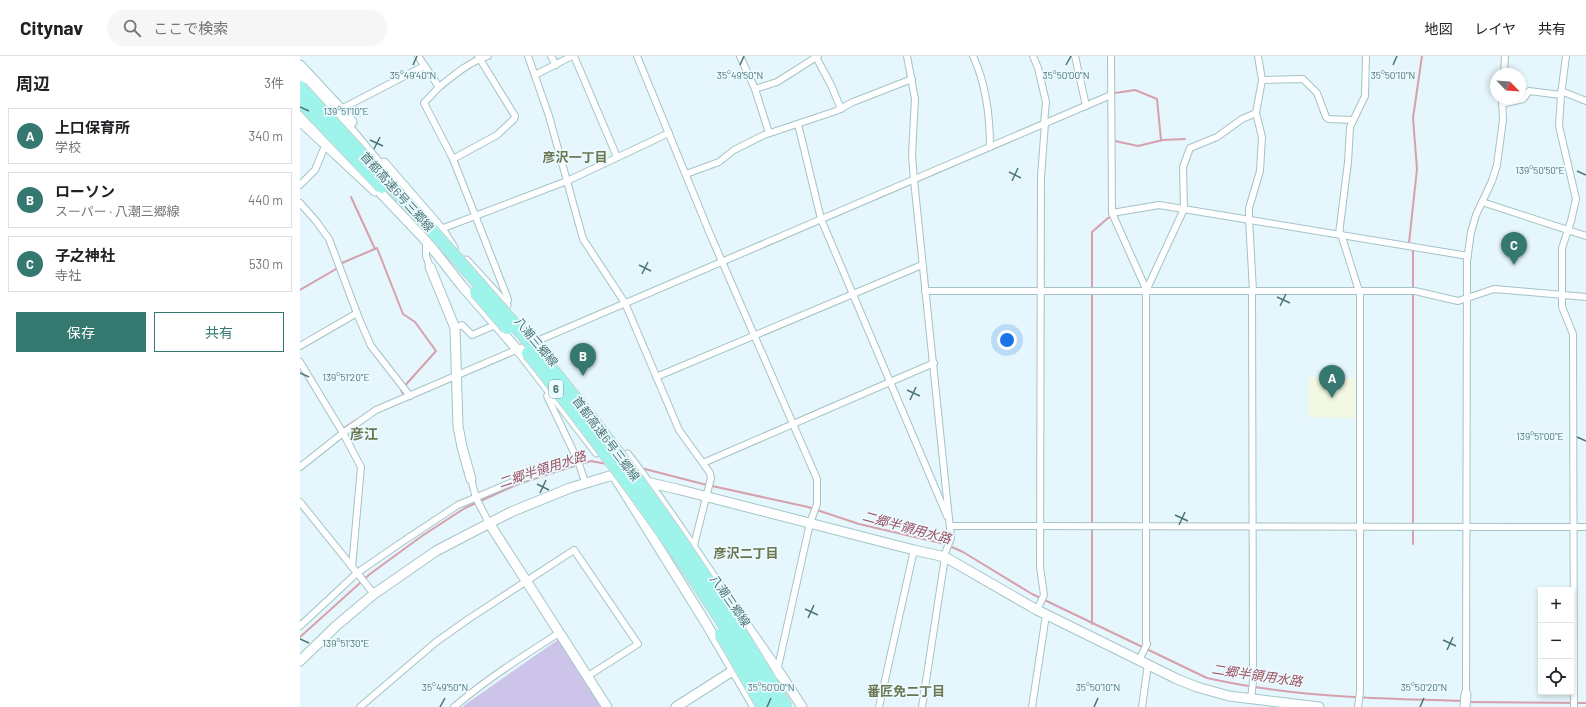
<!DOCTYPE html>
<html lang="ja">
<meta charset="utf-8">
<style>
:root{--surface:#fff;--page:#f6f6f6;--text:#202124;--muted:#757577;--line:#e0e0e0;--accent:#347870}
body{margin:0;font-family:Barlow,"Noto Sans JP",sans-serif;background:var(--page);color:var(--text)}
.controls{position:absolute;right:12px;bottom:12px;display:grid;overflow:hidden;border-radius:0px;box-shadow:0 2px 6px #0003}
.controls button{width:36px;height:36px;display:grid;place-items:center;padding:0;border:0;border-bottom:1px solid var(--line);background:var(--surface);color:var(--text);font:20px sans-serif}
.compass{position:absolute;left:1190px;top:12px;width:36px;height:36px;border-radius:50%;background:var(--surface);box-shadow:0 2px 6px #0003;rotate:115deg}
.you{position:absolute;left:707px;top:284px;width:14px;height:14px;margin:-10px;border:3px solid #fff;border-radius:50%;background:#1a73e8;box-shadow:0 0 0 6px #1a73e833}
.badge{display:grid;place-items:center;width:26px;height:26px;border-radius:50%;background:var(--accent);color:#fff;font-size:13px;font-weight:700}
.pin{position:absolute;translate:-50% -33px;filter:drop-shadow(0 1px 2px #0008)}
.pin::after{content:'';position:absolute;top:21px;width:14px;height:12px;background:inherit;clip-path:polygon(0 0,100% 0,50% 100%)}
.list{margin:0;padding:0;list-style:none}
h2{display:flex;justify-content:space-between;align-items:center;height:52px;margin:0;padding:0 16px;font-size:17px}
h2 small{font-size:13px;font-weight:400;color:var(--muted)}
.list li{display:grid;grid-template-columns:26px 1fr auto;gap:12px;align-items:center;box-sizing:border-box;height:56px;margin:0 8px 8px;padding:0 8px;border:1px solid var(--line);border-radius:0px}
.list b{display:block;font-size:15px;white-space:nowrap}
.list p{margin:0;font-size:13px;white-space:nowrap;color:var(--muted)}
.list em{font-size:13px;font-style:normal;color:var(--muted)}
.actions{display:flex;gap:8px;padding:12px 16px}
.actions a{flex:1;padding:9px 0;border:1px solid var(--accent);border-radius:0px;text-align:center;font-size:14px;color:var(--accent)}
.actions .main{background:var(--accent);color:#fff}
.icon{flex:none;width:22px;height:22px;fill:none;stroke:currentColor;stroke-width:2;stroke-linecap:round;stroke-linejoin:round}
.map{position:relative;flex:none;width:1286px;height:651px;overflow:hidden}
header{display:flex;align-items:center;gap:24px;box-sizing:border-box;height:56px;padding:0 20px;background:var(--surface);border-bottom:1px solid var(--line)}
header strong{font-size:19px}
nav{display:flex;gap:22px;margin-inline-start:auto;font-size:14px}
.search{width:280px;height:36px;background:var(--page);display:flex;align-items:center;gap:10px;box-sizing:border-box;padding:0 14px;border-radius:22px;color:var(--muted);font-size:15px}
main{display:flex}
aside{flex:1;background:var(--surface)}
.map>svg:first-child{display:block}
.education{fill:#f2f8e2}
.green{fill:#ccc4e9}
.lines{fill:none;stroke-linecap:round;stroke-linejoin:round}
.stream{stroke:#d6a0ac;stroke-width:2}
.street-casing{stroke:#a4c3c6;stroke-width:8}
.secondary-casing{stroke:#a2c6c9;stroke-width:11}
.street{stroke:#fff;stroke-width:6}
.secondary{stroke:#fff;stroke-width:9}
.highway-bridge-casing{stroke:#c5d3d3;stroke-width:14;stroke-linecap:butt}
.highway-bridge{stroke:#9ef4eb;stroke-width:12}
.ticks{fill:none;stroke:#4b7474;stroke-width:1.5}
.labels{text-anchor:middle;stroke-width:3.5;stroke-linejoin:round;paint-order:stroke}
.shield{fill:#ebfaff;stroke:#7b9c9e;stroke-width:1}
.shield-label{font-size:11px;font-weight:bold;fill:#4b7474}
.street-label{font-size:12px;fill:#4b7474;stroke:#ebfaff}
.neighbourhood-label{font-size:13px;font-weight:bold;fill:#6b7651;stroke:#ebfaff}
.water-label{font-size:13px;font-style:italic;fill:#9c4e5d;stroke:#ebfaff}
.quarter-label{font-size:14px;font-weight:bold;fill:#6b7651;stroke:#ebfaff}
.ticks-label{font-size:10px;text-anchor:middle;fill:#4b7474;stroke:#ebfaff;stroke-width:3.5;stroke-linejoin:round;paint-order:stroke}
</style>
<header>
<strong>Citynav</strong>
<div class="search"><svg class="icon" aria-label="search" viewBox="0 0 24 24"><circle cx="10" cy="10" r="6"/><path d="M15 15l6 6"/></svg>ここで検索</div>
<nav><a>地図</a><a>レイヤ</a><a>共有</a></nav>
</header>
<main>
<aside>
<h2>周辺<small>3件</small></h2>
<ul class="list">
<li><span class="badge">A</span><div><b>上口保育所</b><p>学校</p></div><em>340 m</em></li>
<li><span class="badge">B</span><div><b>ローソン</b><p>スーパー · 八潮三郷線</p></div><em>440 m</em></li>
<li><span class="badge">C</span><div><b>子之神社</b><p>寺社</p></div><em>530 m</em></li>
</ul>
<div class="actions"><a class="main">保存</a><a>共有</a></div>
</aside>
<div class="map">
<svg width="1286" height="651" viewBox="0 0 1286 651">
<rect width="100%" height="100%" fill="#e5f6fc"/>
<!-- education -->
<path class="education" d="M1009,321L1055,322V362L1008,361Z"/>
<!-- green -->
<path class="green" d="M259,583L303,651H164L163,650Z"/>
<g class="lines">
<!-- stream -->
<g class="stream">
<path d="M815,37L835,34L857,43L861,84"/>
<path d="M815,85L838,90L863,84L885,83"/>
<path d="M51,141L75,193"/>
<path d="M0,234L36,213L42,207L77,192L103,258L115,266L136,295L101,334L104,340"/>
<path d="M44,372L56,364"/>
<path d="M280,408L291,405L307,408"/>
<path d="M341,412L403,428L508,451L559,468L645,488L663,496L732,538L907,622C991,641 1078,643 1163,645"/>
<path d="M1113,488V196L1109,187L1117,113L1113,62L1122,0"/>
<path d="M792,568V176L808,162L819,159"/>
<path d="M0,581L70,518L122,480L165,452L218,428L274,410"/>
<path d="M1167,646L1286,647"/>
</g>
<!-- street casing -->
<g class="street-casing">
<g id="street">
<path d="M118,0L139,31L124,47L153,103L206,238L208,244L205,250"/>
<path d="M228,0L249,60L283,183L325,247L379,374L410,417L411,422L393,493"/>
<path d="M251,0L256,9"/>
<path d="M274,0L317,101"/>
<path d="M337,0L410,178L517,423V448L510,467L474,629"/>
<path d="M440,0L455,33L469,77"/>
<path d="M607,0L615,43L612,99L614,124L651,482L644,500"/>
<path d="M673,0C686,28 690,60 690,91"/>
<path d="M733,0L738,12L746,46L744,67"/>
<path d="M775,0L786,50"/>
<path d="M811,0L812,157L846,233"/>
<path d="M1266,0L1261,39L1259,70L1276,143L1271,165L1262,192V251L1273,278L1274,651"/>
<path d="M516,1L531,29L541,53"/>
<path d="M1204,18L1205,0"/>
<path d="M235,19L272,0"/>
<path d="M962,24L1003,23L1017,37L1026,61L1028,63L1053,64"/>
<path d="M139,31C154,19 169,6 188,0"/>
<path d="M455,33L477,26L518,0"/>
<path d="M1261,35L1286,45"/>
<path d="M1202,48L1223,43L1229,35L1261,39"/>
<path d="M41,53L124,10"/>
<path d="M498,68L521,163L647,460"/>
<path d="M153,103L197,79L214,63L215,60L178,0"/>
<path d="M386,118L419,106L434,94L464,79L536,55L553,46L612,23"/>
<path d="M0,129L15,114L25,90"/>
<path d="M1182,146L1286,180"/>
<path d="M0,147L16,165L29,183L58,260L71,290L110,340"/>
<path d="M884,153L883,111L890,92L917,81L942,63L956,57"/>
<path d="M812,157L859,149L1168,200"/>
<path d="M949,163V152L960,115L962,81L956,57L962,24L958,0"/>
<path d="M949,163L953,235"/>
<path d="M141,173L267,125L369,77"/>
<path d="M1039,178L1048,106L1050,71L1065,40L1066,0"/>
<path d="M1041,178L1059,235"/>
<path d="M126,190V200L130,211"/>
<path d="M625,235H1115L1158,245L1194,233L1286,241"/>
<path d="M846,235L884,153"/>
<path d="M155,272L162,269L172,279L195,269"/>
<path d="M0,290L57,257"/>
<path d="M0,306L43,377L61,411L52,511"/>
<path d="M356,321L622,209"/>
<path d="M251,336L247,340L278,405L285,426"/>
<path d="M403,407L634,307"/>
<path d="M0,411L43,377L76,354L811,39"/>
<path d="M171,423L176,442L189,467"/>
<path d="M0,446L74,538"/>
<path d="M650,470L1286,471"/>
<path d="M737,554L744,539L740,511L741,121L745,67"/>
<path d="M0,570L57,517L99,488L158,449L215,425L278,405"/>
<path d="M846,587V236"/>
<path d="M839,604L847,588"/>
<path d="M1166,638L1167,205L1171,176L1176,159L1192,125L1197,109L1203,64L1202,42"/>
<path d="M951,643L953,625L952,235"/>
<path d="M60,651L136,586L170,562L274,494L338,588L288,620"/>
<path d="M154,651C187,623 223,600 259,577"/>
<path d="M579,651L614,494"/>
<path d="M622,651L645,501"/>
<path d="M732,651L746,559"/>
<path d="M842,651L848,608"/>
<path d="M1058,651L1060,636V235"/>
</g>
</g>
<!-- secondary casing -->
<g class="secondary-casing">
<g id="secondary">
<path d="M0,9L41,53L52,66"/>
<path d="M0,19L42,63L85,115"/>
<path d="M0,56L40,95"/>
<path d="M0,65L75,135"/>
<path d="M84,107L141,173L153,192"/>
<path d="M73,129L129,188L162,230L222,299L297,396"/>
<path d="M166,205L206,249"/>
<path d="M130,211L155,272L158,370L162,391L171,423"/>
<path d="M327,399C363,445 395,495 428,543C453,579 479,614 502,651"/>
<path d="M313,418L404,564L455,651"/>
<path d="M189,467L307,651"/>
<path d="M0,605L36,570L74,538L136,495L211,456L270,432L306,421L315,419L377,433L614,494L645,501L737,554L877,623L897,631L929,640L1019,651"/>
<path d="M376,651L434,614L437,611"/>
<path d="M1165,651L1166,638"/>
</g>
</g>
<!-- street -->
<use href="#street" class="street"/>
<!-- secondary -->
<use href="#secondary" class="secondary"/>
<!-- highway-bridge casing -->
<g class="highway-bridge-casing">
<g id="highway-bridge">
<path d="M0,31C94,133 189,234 276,343C353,439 424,545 486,651"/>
<path d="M0,45L82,131"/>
<path d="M176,236L207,272"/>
<path d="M228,297C317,410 402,526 475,651"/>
<path d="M421,578L463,651"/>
</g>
</g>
<!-- highway-bridge -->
<use href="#highway-bridge" class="highway-bridge"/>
</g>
<!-- ticks -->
<path class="ticks" d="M113,9L117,0M440,9L444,0M766,9L771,0M1093,9L1097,0M0,51L9,55M70,84L83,90M74,93L80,81M1277,115L1286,119M709,116L721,122M712,125L718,112M339,209L351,215M342,218L348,206M977,241L990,247M980,250L986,238M0,317L9,321M607,334L620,340M610,344L616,331M1277,381L1286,385M237,428L249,434M240,437L246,424M875,459L888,465M879,469L885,456M505,553L518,559M508,562L514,549M0,583L9,587M1143,584L1156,590M1147,594L1153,581M140,651L145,642M467,651L471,642M794,651L798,642M1120,651L1124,642"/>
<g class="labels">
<!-- shield labels -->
<rect class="shield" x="249" y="324" width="14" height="18" rx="3"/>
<g class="shield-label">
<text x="256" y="337">6</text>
</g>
<!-- street labels -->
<g class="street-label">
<text transform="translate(97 136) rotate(48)" y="4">首都高速6号三郷線</text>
<text transform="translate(236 286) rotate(50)" y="4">八潮三郷線</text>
<text transform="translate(306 383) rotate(53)" y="4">首都高速6号三郷線</text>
<text transform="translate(430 545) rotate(55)" y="4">八潮三郷線</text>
</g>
<!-- neighbourhood labels -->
<g class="neighbourhood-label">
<text x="275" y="106">彦沢一丁目</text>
<text x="446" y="502">彦沢二丁目</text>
<text x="606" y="640">番匠免二丁目</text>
</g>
<!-- water labels -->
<g class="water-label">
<text transform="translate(242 413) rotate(-18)" y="5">二郷半領用水路</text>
<text transform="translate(607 471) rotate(15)" y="5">二郷半領用水路</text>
<text transform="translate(957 619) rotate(8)" y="5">二郷半領用水路</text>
</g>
<!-- quarter labels -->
<g class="quarter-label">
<text x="64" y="383">彦江</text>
</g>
</g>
<g class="ticks-label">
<text x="113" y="23">35°49'40"N</text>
<text x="440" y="23">35°49'50"N</text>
<text x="766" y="23">35°50'00"N</text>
<text x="1093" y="23">35°50'10"N</text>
<text x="46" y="59">139°51'10"E</text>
<text x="1240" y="118">139°50'50"E</text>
<text x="46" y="325">139°51'20"E</text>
<text x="1240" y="384">139°51'00"E</text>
<text x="46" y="591">139°51'30"E</text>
<text x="1124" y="635">35°50'20"N</text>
<text x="145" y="635">35°49'50"N</text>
<text x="471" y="635">35°50'00"N</text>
<text x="798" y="635">35°50'10"N</text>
</g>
</svg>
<div class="controls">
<button>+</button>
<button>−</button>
<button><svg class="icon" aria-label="locate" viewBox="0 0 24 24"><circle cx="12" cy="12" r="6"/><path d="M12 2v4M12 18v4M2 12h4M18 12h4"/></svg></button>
</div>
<svg class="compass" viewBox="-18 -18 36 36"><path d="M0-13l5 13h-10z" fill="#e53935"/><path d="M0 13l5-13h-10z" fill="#757577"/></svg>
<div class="you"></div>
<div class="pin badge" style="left:1032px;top:342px">A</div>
<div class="pin badge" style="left:283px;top:320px">B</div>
<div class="pin badge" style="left:1214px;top:209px">C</div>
</div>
</main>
